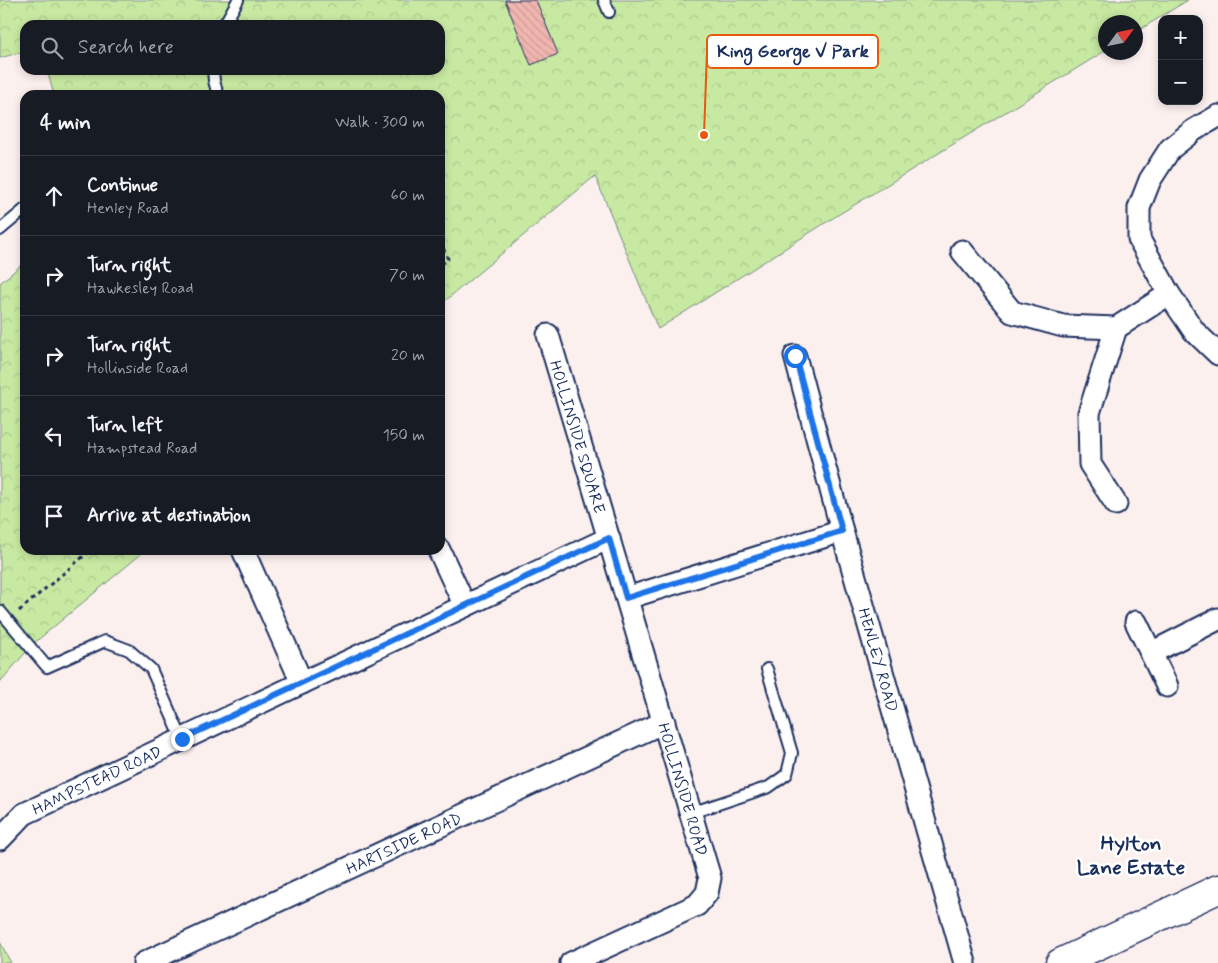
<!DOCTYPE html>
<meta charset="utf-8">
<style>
:root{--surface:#171b24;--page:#20242c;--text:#f1f3f6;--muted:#9ea1a6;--line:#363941}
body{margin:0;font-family:Mynerve,sans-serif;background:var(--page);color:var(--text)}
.controls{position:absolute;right:15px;top:15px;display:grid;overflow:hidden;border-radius:10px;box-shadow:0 2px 8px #0003}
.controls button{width:45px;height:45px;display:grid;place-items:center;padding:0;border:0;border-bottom:1px solid var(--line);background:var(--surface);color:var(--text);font:25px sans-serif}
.compass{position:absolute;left:1098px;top:15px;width:45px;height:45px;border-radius:50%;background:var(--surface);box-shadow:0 2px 8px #0003;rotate:57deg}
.stop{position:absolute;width:15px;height:15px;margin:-11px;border:4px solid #1a73e8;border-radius:50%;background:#fff}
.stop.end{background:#1a73e8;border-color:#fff;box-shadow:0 1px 5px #0008}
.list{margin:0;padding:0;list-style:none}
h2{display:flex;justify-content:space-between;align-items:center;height:65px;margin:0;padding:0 20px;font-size:21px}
h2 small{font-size:16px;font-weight:400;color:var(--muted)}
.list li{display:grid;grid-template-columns:32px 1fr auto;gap:15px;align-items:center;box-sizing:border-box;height:80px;padding:0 20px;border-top:1px solid var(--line)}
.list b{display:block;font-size:19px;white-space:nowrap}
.list p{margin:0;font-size:16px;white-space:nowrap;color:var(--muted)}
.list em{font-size:16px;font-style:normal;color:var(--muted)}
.icon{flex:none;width:28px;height:28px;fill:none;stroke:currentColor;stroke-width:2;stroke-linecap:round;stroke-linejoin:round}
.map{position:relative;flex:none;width:1218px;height:963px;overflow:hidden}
.search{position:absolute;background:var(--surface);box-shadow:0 2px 8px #0003;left:20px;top:20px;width:425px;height:55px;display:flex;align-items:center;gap:12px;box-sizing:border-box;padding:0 18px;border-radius:15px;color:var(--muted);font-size:19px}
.panel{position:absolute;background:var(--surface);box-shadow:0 2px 8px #0003;left:20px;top:90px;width:425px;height:465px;border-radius:15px}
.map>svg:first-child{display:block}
.grass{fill:#c8e9a2;stroke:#728c80}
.forest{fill:url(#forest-crowns);stroke:#728c80}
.building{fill:url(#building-back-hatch);stroke:#1b2f5e}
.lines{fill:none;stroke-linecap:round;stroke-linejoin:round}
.lane-casing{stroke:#1b2f5e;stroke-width:14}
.street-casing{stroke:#1b2f5e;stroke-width:25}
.secondary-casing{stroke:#1b2f5e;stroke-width:31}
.path{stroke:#1b2f5e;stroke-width:3;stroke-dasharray:4 4;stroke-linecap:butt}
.lane{stroke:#fff;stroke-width:10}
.street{stroke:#fff;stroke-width:21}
.secondary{stroke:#fff;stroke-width:28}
.route{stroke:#1a73e8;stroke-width:6}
.labels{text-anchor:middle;stroke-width:5;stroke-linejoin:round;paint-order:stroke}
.street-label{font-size:16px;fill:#1b2f5e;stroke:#fff}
.district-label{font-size:21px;font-weight:bold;fill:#1b2f5e;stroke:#fff}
.leader{fill:none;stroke:#e8590c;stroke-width:2}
.callout-dot{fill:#e8590c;stroke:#fff;stroke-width:2}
.callout{fill:#fff;stroke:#e8590c;stroke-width:2}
.callout-label{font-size:18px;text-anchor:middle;font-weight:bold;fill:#1b2f5e}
</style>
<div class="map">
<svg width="1218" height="963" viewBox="0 0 1218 963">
<defs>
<pattern id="forest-crowns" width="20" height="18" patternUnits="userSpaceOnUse" patternTransform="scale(1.25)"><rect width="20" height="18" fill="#c8e9a2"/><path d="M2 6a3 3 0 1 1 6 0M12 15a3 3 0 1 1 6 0" fill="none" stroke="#abc88e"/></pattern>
<pattern id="building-back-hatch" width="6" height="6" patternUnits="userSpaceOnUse" patternTransform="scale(1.25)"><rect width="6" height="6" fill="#f1b6af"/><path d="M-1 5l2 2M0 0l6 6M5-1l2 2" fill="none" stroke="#ce9d99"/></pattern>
</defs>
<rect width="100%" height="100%" fill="#fcf0ef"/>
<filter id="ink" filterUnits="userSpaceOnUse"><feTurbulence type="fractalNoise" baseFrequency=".02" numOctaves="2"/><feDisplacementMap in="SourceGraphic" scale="10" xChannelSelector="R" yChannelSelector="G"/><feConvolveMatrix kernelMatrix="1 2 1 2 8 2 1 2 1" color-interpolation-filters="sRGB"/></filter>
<g filter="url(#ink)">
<!-- grass -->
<path class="grass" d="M0,942L11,963H0Z"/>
<!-- forest -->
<g class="forest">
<path d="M0,0H1188L1136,32V22H1106L1105,51L833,218L658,329L595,176L440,305V95H54L47,70H440V25H25V51L0,58Z"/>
<path d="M25,262V550H146L33,644L0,682V283Z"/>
</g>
<!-- building -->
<path class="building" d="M505,0H536L558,54L531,65Z"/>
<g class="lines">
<!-- lane casing -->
<g class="lane-casing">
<g id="lane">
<path d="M604,0L609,12"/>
<path d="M224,25L238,0"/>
<path d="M213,70L214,81L218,95"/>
<path d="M0,230L25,209"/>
<path d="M0,611L47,667L105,641L129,650L151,669L182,739"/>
<path d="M691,813L769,787L787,774L792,753L767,669"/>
</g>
</g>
<!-- street casing -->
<g class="street-casing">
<g id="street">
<path d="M1218,116L1194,130L1170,149L1150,180L1139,208V239L1169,294L1194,331L1218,354"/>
<path d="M962,251L1012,312L1063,326L1116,328L1169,294"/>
<path d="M1116,328L1089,413L1090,464L1116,504"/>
<path id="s1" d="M548,335L710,878L707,893L697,905L571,963"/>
<path id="s2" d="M795,356L842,531L965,963"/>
<path d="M243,550L302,683"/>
<path d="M439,550L465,606"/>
<path d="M627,598L842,531"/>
<path d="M1136,622L1167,686"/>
<path d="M1151,653L1218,619"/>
<path id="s3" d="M0,839L24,814L609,538"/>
<path id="s4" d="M144,963L664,722"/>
</g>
</g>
<!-- secondary casing -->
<g class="secondary-casing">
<path id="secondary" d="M1060,963L1218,889"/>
</g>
<!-- path -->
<g class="path">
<path d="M440,241L448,259L440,265"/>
<path d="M19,611L91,550"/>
</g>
<!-- lane -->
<use href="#lane" class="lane"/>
<!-- street -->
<use href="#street" class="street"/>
<!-- secondary -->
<use href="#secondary" class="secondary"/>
</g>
</g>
<g class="lines" filter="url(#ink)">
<!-- route -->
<path class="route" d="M182,739L609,538L626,598L842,531L795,356"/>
</g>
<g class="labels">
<!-- street labels -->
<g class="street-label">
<text dy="6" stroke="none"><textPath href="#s1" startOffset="106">HOLLINSIDE SQUARE</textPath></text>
<text dy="6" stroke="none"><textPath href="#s2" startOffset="315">HENLEY ROAD</textPath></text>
<text dy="6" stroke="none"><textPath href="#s3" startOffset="115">HAMPSTEAD ROAD</textPath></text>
<text dy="6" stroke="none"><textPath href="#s1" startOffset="474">HOLLINSIDE ROAD</textPath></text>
<text dy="6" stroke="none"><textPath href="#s4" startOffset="286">HARTSIDE ROAD</textPath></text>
</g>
<!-- district labels -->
<g class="district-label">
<text x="1131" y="850">Hylton<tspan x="1131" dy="24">Lane Estate</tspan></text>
</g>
</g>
<!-- callouts -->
<path class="leader" d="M704 135L707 51"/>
<circle class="callout-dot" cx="704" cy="135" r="5"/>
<rect class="callout" x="707" y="35" width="171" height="33" rx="5"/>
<g class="callout-label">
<text x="793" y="57">King George V Park</text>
</g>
</svg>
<div class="controls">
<button>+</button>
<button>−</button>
</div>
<svg class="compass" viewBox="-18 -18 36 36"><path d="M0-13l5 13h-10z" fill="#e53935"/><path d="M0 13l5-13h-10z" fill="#9ea1a6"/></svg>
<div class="stop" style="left:795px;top:356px"></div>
<div class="stop end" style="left:182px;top:739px"></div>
<div class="search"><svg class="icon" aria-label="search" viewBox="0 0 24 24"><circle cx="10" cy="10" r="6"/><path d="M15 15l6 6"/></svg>Search here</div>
<section class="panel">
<h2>4 min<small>Walk · 300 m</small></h2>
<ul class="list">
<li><svg class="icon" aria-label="ahead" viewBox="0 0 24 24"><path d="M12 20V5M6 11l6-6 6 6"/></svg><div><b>Continue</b><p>Henley Road</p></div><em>60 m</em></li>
<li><svg class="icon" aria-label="right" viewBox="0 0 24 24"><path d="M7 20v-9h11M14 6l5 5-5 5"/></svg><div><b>Turn right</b><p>Hawkesley Road</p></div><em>70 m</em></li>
<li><svg class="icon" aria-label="right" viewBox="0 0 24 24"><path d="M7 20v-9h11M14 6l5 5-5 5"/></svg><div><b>Turn right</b><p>Hollinside Road</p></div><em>20 m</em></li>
<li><svg class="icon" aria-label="left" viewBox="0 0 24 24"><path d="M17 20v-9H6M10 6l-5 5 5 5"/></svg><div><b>Turn left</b><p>Hampstead Road</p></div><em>150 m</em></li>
<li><svg class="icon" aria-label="arrive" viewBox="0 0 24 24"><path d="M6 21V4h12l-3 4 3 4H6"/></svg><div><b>Arrive at destination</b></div></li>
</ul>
</section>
</div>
